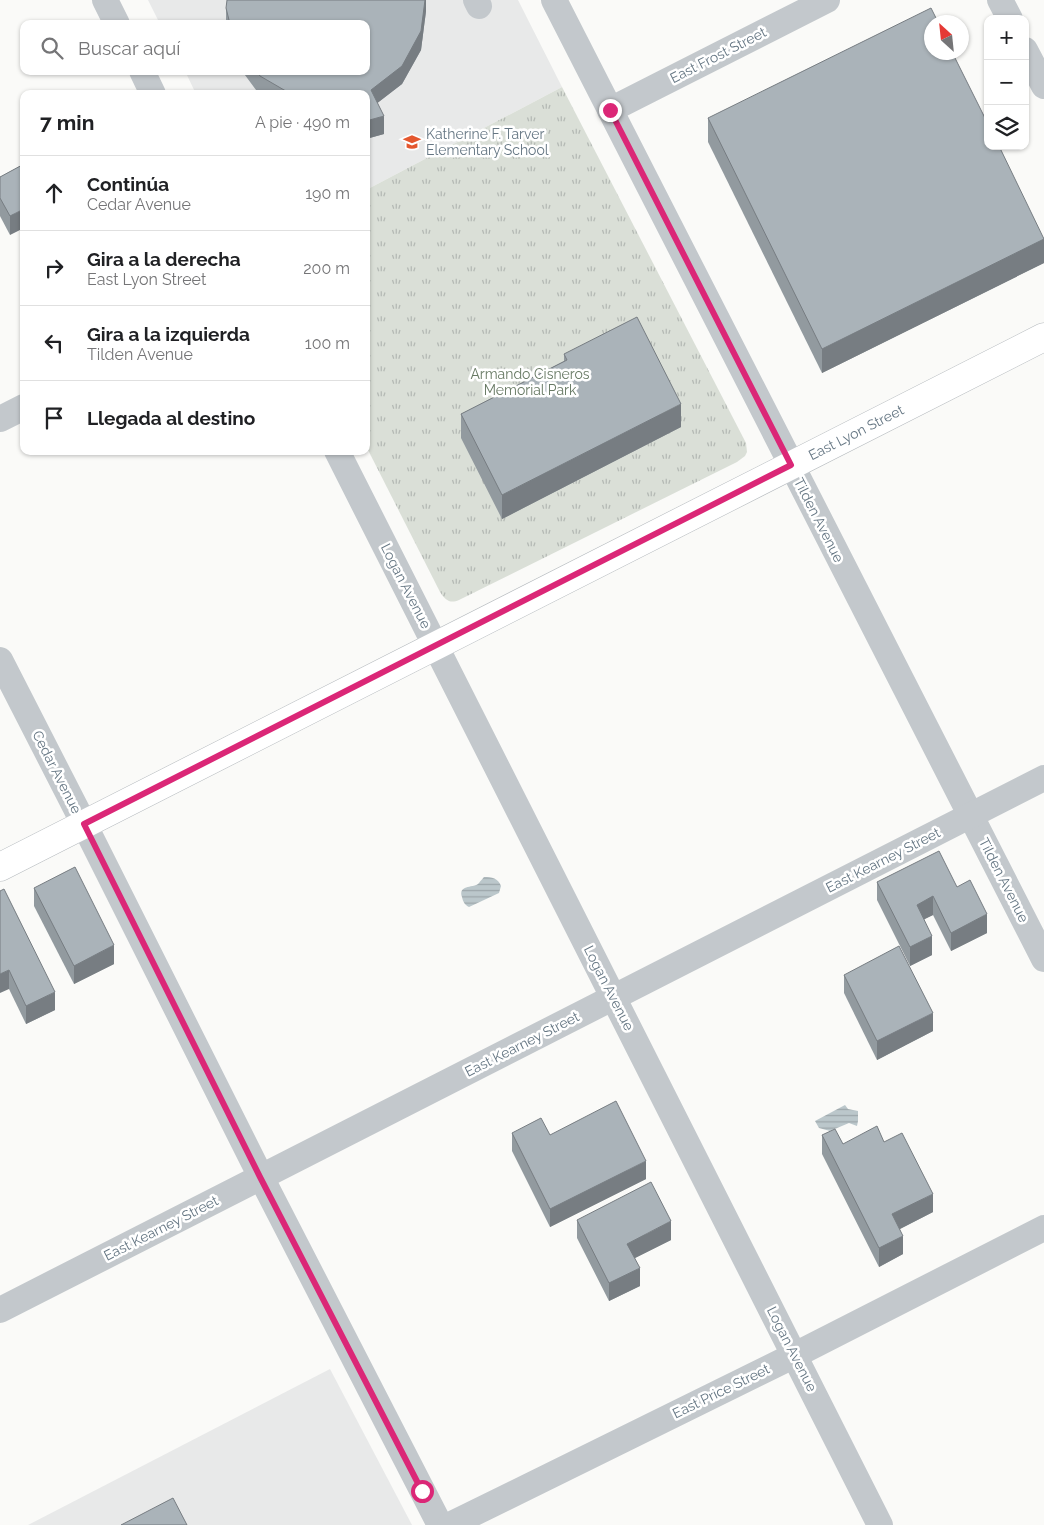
<!DOCTYPE html>
<html lang="es">
<meta charset="utf-8">
<style>
:root{--surface:#fff;--page:#f2f2f2;--text:#202124;--muted:#757577;--line:#e0e0e0}
body{margin:0;font-family:Raleway,sans-serif;background:var(--page);color:var(--text)}
.controls{position:absolute;right:15px;top:15px;display:grid;overflow:hidden;border-radius:10px;box-shadow:0 1px 4px #0004}
.controls button{width:45px;height:45px;display:grid;place-items:center;padding:0;border:0;border-bottom:1px solid var(--line);background:var(--surface);color:var(--text);font:25px sans-serif}
.compass{position:absolute;left:924px;top:15px;width:45px;height:45px;border-radius:50%;background:var(--surface);box-shadow:0 1px 4px #0004;rotate:333deg}
.stop{position:absolute;width:15px;height:15px;margin:-11px;border:4px solid #db2777;border-radius:50%;background:#fff}
.stop.end{background:#db2777;border-color:#fff;box-shadow:0 1px 5px #0008}
.list{margin:0;padding:0;list-style:none}
h2{display:flex;justify-content:space-between;align-items:center;height:65px;margin:0;padding:0 20px;font-size:21px}
h2 small{font-size:16px;font-weight:400;color:var(--muted)}
.list li{display:grid;grid-template-columns:32px 1fr auto;gap:15px;align-items:center;box-sizing:border-box;height:75px;padding:0 20px;border-top:1px solid var(--line)}
.list b{display:block;font-size:19px;white-space:nowrap}
.list p{margin:0;font-size:16px;white-space:nowrap;color:var(--muted)}
.list em{font-size:16px;font-style:normal;color:var(--muted)}
.icon{flex:none;width:28px;height:28px;fill:none;stroke:currentColor;stroke-width:2;stroke-linecap:round;stroke-linejoin:round}
.map{position:relative;flex:none;width:1044px;height:1525px;overflow:hidden}
.search{position:absolute;background:var(--surface);box-shadow:0 1px 4px #0004;left:20px;top:20px;width:350px;height:55px;display:flex;align-items:center;gap:12px;box-sizing:border-box;padding:0 18px;border-radius:10px;color:var(--muted);font-size:19px}
.panel{position:absolute;background:var(--surface);box-shadow:0 1px 4px #0004;left:20px;top:90px;width:350px;height:365px;border-radius:10px}
.map>svg:first-child{display:block}
.built{fill:#e8e9e9}
.park{fill:url(#park-tufts)}
.water{fill:url(#water-rules)}
.lines{fill:none;stroke-linecap:round;stroke-linejoin:round}
.major-casing{stroke:#b5babe;stroke-width:29}
.minor{stroke:#c3c8cc;stroke-width:26}
.major{stroke:#fff;stroke-width:28}
.wall{fill:#929a9f}
.shaded-wall{fill:#777d82}
.building{fill:#aab3b9;stroke:#777d82}
.route{stroke:#db2777;stroke-width:6}
.labels{text-anchor:middle;stroke-width:5;stroke-linejoin:round;paint-order:stroke}
.street-label{font-size:14px;fill:#657683;stroke:#fff}
.poi-label{font-size:14px;fill:#657683;stroke:#fff;text-anchor:start}
.park-label{font-size:14px;fill:#687a64;stroke:#fff}
</style>
<div class="map">
<svg width="1044" height="1525" viewBox="0 0 1044 1525">
<defs>
<pattern id="park-tufts" width="24" height="20" patternUnits="userSpaceOnUse" patternTransform="scale(1.25)"><rect width="24" height="20" fill="#dadfd7"/><path d="M3 7l-1-3M5 7V3M7 7l1-3M15 17l-1-3M17 17v-4M19 17l1-3" fill="none" stroke="#b4b9b4"/></pattern>
<pattern id="water-rules" width="6" height="5" patternUnits="userSpaceOnUse" patternTransform="scale(1.25)"><rect width="6" height="5" fill="#bbc7cb"/><path d="M0 2.5h6" fill="none" stroke="#9ca6aa"/></pattern>
</defs>
<rect width="100%" height="100%" fill="#fafaf8"/>
<!-- built -->
<g class="built">
<path d="M148,0H518L562,87L366,190V94H196L185,71H366V24H160Z"/>
<path d="M330,1369L412,1525H28Z"/>
</g>
<!-- park -->
<path class="park" d="M562,87L746,443L747,452L745,456L737,462L459,600C450,604 445,600 440,592L366,446V190Z"/>
<!-- water -->
<g class="water">
<path d="M484,877C492,877 498,878 501,886L499,893L469,907C465,905 463,902 462,897C458,885 472,888 478,884C479,883 483,878 484,877Z"/>
<path d="M845,1105L848,1109L858,1111V1121L857,1126L849,1123L830,1131L819,1128L815,1121Z"/>
</g>
<g class="lines">
<!-- major casing -->
<g class="major-casing">
<g id="major">
<path id="s1" d="M0,867L1044,337"/>
</g>
</g>
<!-- minor -->
<g class="minor">
<path d="M105,0L117,24"/>
<path d="M476,0L479,6"/>
<path d="M554,0L1044,959"/>
<path d="M1000,0L1010,19"/>
<path d="M1025,50L1044,86"/>
<path d="M142,71L153,94"/>
<path d="M610,110L827,0"/>
<path d="M0,419L24,407"/>
<path d="M337,451L880,1525"/>
<path d="M0,660L84,824L261,1177L440,1525"/>
<path d="M0,1310L1044,778"/>
<path d="M450,1525L795,1355L1044,1228"/>
</g>
<!-- major -->
<use href="#major" class="major"/>
</g>
<!-- wall -->
<g class="wall">
<path d="M426,0V11L421,50L402,84L377,103L384,134L366,139V94H259L242,71H366V24H226V8Z"/>
<path d="M708,118L1044,238V263L822,373L708,142Z"/>
<path d="M24,164L10,235L0,216V177Z"/>
<path d="M564,354L681,427L502,519L461,438V414L564,361Z"/>
<path d="M877,882L957,887L987,933L951,951L933,915L924,919L932,955L910,966L877,900Z"/>
<path d="M34,888L114,964L74,984L34,906Z"/>
<path d="M0,891L55,1010L26,1024L9,989Z"/>
<path d="M844,975L933,1031L877,1060L844,993Z"/>
<path d="M512,1133L550,1135L646,1179L550,1227L512,1151Z"/>
<path d="M822,1135L843,1144L884,1142L933,1212L900,1229L903,1254L879,1267L822,1154Z"/>
<path d="M577,1220L671,1240L635,1258L640,1286L609,1301L577,1238Z"/>
</g>
<!-- shaded-wall -->
<g class="shaded-wall">
<path d="M425,0H426V11L421,50L402,84L371,108V90Z"/>
<path d="M384,116V134L366,139V121Z"/>
<path d="M24,209V228L10,235V216Z"/>
<path d="M1044,239V263L822,373V349Z"/>
<path d="M681,404V427L502,519V495Z"/>
<path d="M933,896V915L917,923V905Z"/>
<path d="M987,914V933L951,951V933Z"/>
<path d="M932,936V955L910,966V947Z"/>
<path d="M114,945V964L74,984V966Z"/>
<path d="M9,970V989L0,993V974Z"/>
<path d="M55,992V1010L26,1024V1006Z"/>
<path d="M933,1013V1031L877,1060V1041Z"/>
<path d="M646,1161V1179L550,1227V1209Z"/>
<path d="M933,1194V1212L892,1233V1214Z"/>
<path d="M671,1221V1240L627,1262V1244Z"/>
<path d="M903,1236V1254L879,1267V1248Z"/>
<path d="M640,1268V1286L609,1301V1283Z"/>
</g>
<!-- building -->
<g class="building">
<path d="M227,0H425L421,31L402,66L371,90L384,116L366,121V94H291L260,76L256,71H366V24H230L226,8Z"/>
<path d="M931,8L938,22H932V52H952L988,124V146H999L1044,239L822,349L708,118Z"/>
<path d="M24,164V209L10,216L0,198V177Z"/>
<path d="M637,317L681,404L502,495L461,414L567,360L564,354Z"/>
<path d="M939,851L957,887L970,880L987,914L951,933L933,896L917,905L932,936L910,947L877,882Z"/>
<path d="M75,867L114,945L74,966L34,888Z"/>
<path d="M4,889L55,992L26,1006L9,970L0,974V891Z"/>
<path d="M899,946L933,1013L877,1041L844,975Z"/>
<path d="M616,1101L646,1161L550,1209L512,1133L541,1118L550,1135Z"/>
<path d="M877,1126L884,1142L902,1133L933,1194L892,1214L903,1236L879,1248L822,1135L835,1129L843,1144Z"/>
<path d="M651,1182L671,1221L627,1244L640,1268L609,1283L577,1220Z"/>
<path d="M173,1498L187,1525H121Z"/>
</g>
<g class="lines">
<!-- route -->
<path class="route" d="M422,1491L260,1177L84,824L791,465L610,110"/>
</g>
<!-- icons -->
<defs>
<g id="school-bare" transform="scale(1.35)"><path d="M0-5L7-2L0 1L-7-2ZM-4 1L0 2.5L4 1V4Q0 6-4 4Z" fill="#e4572e" stroke="#fff" stroke-width="2.5" paint-order="stroke"/></g>
</defs>
<g fill-rule="evenodd">
<use href="#school-bare" x="412" y="142"/>
</g>
<g class="labels">
<!-- street labels -->
<g class="street-label">
<text transform="translate(718 55) rotate(-27)" y="5">East Frost Street</text>
<text dy="5" stroke="none"><textPath href="#s1" startOffset="960">East Lyon Street</textPath></text>
<text transform="translate(819 520) rotate(63)" y="5">Tilden Avenue</text>
<text transform="translate(406 586) rotate(63)" y="5">Logan Avenue</text>
<text transform="translate(57 772) rotate(63)" y="5">Cedar Avenue</text>
<text transform="translate(883 860) rotate(-27)" y="5">East Kearney Street</text>
<text transform="translate(1004 880) rotate(63)" y="5">Tilden Avenue</text>
<text transform="translate(609 988) rotate(63)" y="5">Logan Avenue</text>
<text transform="translate(522 1044) rotate(-27)" y="5">East Kearney Street</text>
<text transform="translate(161 1228) rotate(-27)" y="5">East Kearney Street</text>
<text transform="translate(792 1349) rotate(63)" y="5">Logan Avenue</text>
<text transform="translate(721 1391) rotate(-26)" y="5">East Price Street</text>
</g>
<!-- poi labels -->
<g class="poi-label">
<text x="426" y="139">Katherine F. Tarver<tspan x="426" dy="16">Elementary School</tspan></text>
</g>
<!-- park labels -->
<g class="park-label">
<text x="530" y="379">Armando Cisneros<tspan x="530" dy="16">Memorial Park</tspan></text>
</g>
</g>
</svg>
<div class="controls">
<button>+</button>
<button>−</button>
<button><svg class="icon" aria-label="layers" viewBox="0 0 24 24"><path d="M12 4l9 5-9 5-9-5zM3 14l9 5 9-5"/></svg></button>
</div>
<svg class="compass" viewBox="-18 -18 36 36"><path d="M0-13l5 13h-10z" fill="#e53935"/><path d="M0 13l5-13h-10z" fill="#757577"/></svg>
<div class="stop" style="left:422px;top:1491px"></div>
<div class="stop end" style="left:610px;top:110px"></div>
<div class="search"><svg class="icon" aria-label="search" viewBox="0 0 24 24"><circle cx="10" cy="10" r="6"/><path d="M15 15l6 6"/></svg>Buscar aquí</div>
<section class="panel">
<h2>7 min<small>A pie · 490 m</small></h2>
<ul class="list">
<li><svg class="icon" aria-label="ahead" viewBox="0 0 24 24"><path d="M12 20V5M6 11l6-6 6 6"/></svg><div><b>Continúa</b><p>Cedar Avenue</p></div><em>190 m</em></li>
<li><svg class="icon" aria-label="right" viewBox="0 0 24 24"><path d="M7 20v-9h11M14 6l5 5-5 5"/></svg><div><b>Gira a la derecha</b><p>East Lyon Street</p></div><em>200 m</em></li>
<li><svg class="icon" aria-label="left" viewBox="0 0 24 24"><path d="M17 20v-9H6M10 6l-5 5 5 5"/></svg><div><b>Gira a la izquierda</b><p>Tilden Avenue</p></div><em>100 m</em></li>
<li><svg class="icon" aria-label="arrive" viewBox="0 0 24 24"><path d="M6 21V4h12l-3 4 3 4H6"/></svg><div><b>Llegada al destino</b></div></li>
</ul>
</section>
</div>
